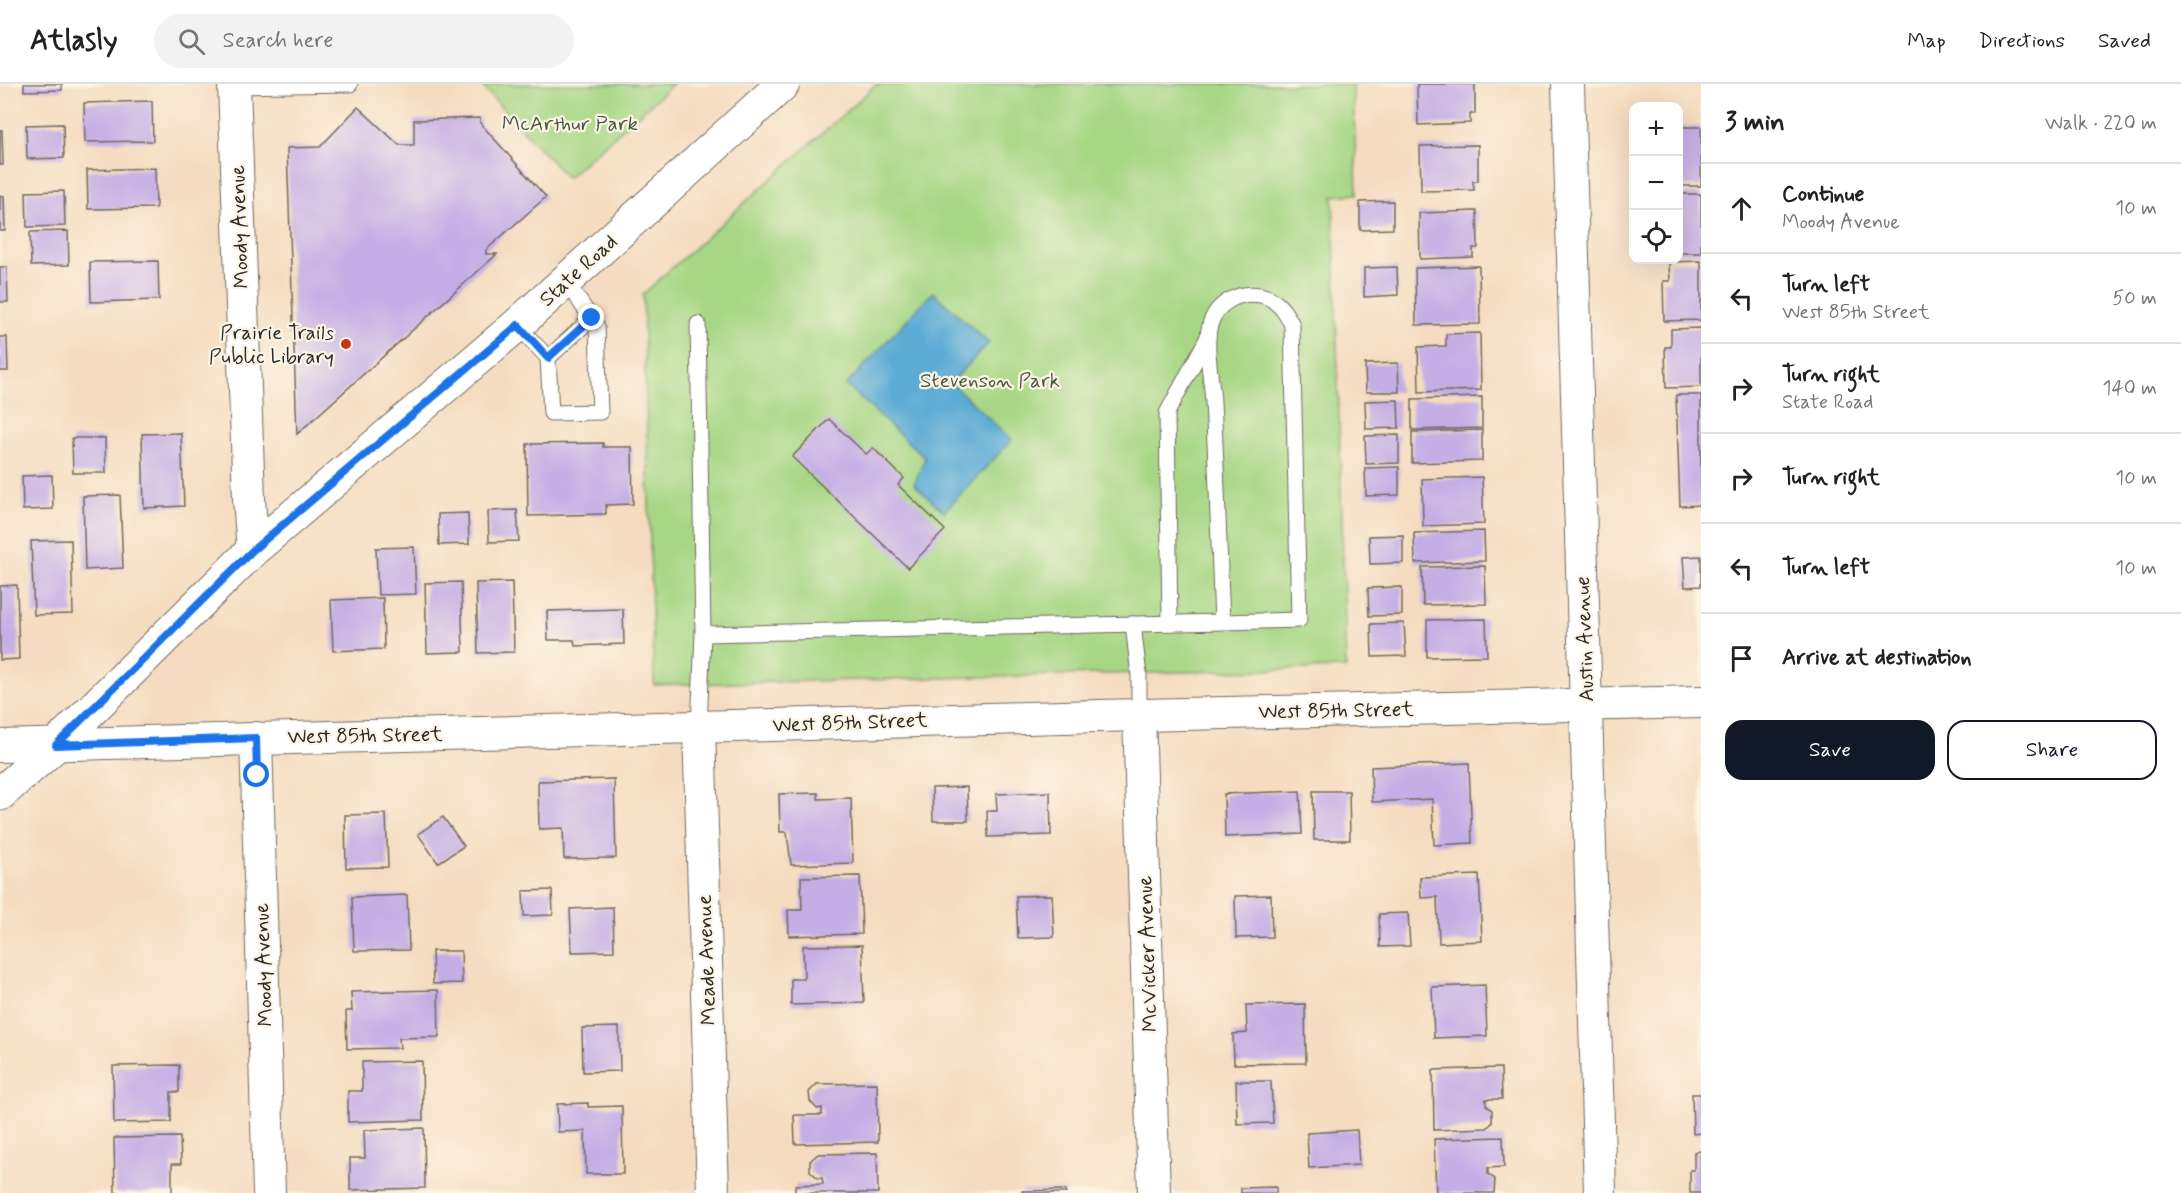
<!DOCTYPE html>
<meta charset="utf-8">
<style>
:root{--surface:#fff;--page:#f2f2f2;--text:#222;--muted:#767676;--line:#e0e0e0;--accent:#111827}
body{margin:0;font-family:Mynerve,sans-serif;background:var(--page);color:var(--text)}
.controls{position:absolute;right:18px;top:18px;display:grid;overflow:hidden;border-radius:12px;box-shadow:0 6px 24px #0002}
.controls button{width:54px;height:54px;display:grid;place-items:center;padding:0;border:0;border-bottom:2px solid var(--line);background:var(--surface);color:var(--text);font:30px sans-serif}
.stop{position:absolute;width:18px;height:18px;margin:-14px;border:4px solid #1a73e8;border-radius:50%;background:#fff}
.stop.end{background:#1a73e8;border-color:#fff;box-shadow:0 2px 6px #0008}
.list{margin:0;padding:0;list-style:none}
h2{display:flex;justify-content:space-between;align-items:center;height:78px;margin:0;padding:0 24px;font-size:26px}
h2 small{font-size:20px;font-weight:400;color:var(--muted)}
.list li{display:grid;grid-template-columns:39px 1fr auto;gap:18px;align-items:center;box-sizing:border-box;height:90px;padding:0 24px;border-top:2px solid var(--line)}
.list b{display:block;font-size:22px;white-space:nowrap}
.list p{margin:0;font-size:20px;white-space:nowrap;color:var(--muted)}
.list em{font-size:20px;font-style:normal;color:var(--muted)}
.actions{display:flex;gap:12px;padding:18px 24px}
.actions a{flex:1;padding:14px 0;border:2px solid var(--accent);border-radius:18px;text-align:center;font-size:21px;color:var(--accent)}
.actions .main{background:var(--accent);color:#fff}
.icon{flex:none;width:33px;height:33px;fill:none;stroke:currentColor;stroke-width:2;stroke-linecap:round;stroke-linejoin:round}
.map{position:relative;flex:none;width:1701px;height:1109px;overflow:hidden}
header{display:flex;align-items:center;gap:36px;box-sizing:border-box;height:84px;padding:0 30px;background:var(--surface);border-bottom:2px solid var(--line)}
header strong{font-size:28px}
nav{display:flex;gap:33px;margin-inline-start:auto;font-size:21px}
.search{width:420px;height:54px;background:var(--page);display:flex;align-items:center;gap:15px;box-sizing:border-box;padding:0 21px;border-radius:33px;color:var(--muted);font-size:22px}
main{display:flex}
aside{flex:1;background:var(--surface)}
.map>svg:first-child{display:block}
.green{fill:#a7d785;stroke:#698158;stroke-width:1.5}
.water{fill:#5babd5;stroke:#436b80;stroke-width:1.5}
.building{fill:#c5aee5}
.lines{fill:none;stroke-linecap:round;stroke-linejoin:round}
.lane-casing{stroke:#72695f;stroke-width:17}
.street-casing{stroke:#72695f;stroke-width:34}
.secondary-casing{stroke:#72695f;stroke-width:35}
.lane{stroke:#fff;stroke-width:15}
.street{stroke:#fff;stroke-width:32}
.secondary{stroke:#fff;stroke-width:33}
.route{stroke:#1a73e8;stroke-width:8}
.poi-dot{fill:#c8321e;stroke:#fcf5e5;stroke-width:2}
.labels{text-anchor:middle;stroke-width:4.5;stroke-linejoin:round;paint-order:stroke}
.park-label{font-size:21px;fill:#4a5642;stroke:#fcf5e5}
.street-label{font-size:21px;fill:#2b2b2b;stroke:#fcf5e5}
.poi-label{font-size:21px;fill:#2b2b2b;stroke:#fcf5e5;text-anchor:end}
</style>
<header>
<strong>Atlasly</strong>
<div class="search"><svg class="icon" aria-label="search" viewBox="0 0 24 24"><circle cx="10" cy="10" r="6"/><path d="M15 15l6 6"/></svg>Search here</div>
<nav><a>Map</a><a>Directions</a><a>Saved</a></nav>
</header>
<main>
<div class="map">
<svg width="1701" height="1109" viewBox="0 0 1701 1109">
<rect width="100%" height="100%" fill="#fcf5e5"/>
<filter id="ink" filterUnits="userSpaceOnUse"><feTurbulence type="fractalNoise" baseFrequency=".0167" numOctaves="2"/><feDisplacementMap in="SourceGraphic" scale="12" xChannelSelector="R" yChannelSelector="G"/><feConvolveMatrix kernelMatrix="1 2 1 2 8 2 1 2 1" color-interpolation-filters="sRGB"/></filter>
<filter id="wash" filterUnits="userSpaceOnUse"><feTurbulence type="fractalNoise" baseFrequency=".008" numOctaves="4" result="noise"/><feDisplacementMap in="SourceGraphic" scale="24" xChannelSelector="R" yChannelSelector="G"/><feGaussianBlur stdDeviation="1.35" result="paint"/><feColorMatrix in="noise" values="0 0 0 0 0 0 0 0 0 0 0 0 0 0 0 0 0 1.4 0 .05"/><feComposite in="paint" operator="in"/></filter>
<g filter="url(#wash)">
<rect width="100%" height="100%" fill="#f5dcc0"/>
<!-- green -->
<g class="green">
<path d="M484,0H673L567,94L484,4Z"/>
<path d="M877,0H1353L1357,110L1333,112L1346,584L654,601L643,210Z"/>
</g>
<!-- water -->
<path class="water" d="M933,208L989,259L951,299L1012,356L944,428L914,400L925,374L846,301Z"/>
<g id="blocks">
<!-- building -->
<g class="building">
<path d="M24,0H62V6L24,7Z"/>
<path d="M1417,0H1475V30H1470V39L1418,41Z"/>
<path d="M152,17L153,57L85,58L84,19Z"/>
<path d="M358,23L399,61H414V36L480,34V39L546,113L486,166V170H497L297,350L287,64L320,63Z"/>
<path d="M63,40L64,74L27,75L26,41Z"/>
<rect x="1678" y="43" width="23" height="59"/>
<path d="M0,46H2L3,81H0Z"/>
<path d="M1478,61V97H1473L1474,106L1421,107L1420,62Z"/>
<path d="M155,84L156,124L88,125L87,86Z"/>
<path d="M64,107L65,142L27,143L26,108Z"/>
<rect x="1678" y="110" width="23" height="59"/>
<path d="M0,112H4L5,147H0Z"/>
<path d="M1393,117V145L1360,146V118Z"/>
<path d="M1477,127L1478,164H1473V173L1420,175L1419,129Z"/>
<path d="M68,147L69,181L31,182L30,148Z"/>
<path d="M158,177L159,216L91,218L90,178Z"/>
<path d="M1701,177V236L1664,237L1663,197H1670L1669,178Z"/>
<path d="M1479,182L1480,240L1416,241L1415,184Z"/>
<path d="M0,183H7L8,218H0Z"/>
<path d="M1397,183L1398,211L1364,213V184Z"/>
<path d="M1701,244V303L1666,304L1665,263H1671V245Z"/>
<path d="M1480,249L1481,306L1419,308L1418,263L1446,262V250Z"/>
<path d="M0,253H7L8,287H0Z"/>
<path d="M1398,279L1399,308H1366L1365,280Z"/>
<path d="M1676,311H1701V421L1680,422Z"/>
<path d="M1482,313V344L1412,346V315Z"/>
<path d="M1398,316L1399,344L1366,345L1365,317Z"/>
<path d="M829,335L866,370L873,364L904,394L898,401L945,446L908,484L792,373Z"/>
<path d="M1482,346V377L1412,379V348Z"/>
<path d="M181,349L184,422L144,424L142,350Z"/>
<path d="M1399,351V379L1366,380L1365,352Z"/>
<path d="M72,354H105L106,389H73Z"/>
<path d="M603,359V363H632L633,420L606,421V430L528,432L527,360Z"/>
<path d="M1399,383V411L1366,412L1365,384Z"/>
<path d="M52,391L53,425L23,426L22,392Z"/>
<path d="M1482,393L1484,440L1423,442L1422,395Z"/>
<path d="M120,411L123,484L85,486L83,412Z"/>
<path d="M517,426L519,457L489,458L488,427Z"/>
<path d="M468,429L469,460L439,461L438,430Z"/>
<path d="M1484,447L1485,477L1415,479L1414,449Z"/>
<path d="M1403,451V479L1370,480L1369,452Z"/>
<path d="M71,456L73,530L34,531L31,457Z"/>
<path d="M414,463L416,510L378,511L376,464Z"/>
<path d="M1701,472V502L1685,503L1683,473Z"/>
<path d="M1485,482L1486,520L1423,521L1422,483Z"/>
<path d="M461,498L463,568L427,569L425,499Z"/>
<path d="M512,498L514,568L478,569L476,499Z"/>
<path d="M17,501L19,575L0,576V502Z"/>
<path d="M1402,503V531L1369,532L1368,504Z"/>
<path d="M383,514L384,565L333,567L331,516Z"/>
<path d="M623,525L624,560L575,562L574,556H548L547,527Z"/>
<path d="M1486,535L1487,572L1427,573V536Z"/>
<path d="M1404,539L1406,572L1372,573L1371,540Z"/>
<path d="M1469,679L1472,759L1434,761L1432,715L1372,718L1371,683Z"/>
<path d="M614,695L616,774L564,775L563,744L539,745L538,697Z"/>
<path d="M967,703L968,737H933L932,704Z"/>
<path d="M1300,707L1302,750L1225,753L1224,710Z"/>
<path d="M1313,707H1349L1350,756H1314Z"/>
<path d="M1050,708L1051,751L988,753L987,727H997L996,710Z"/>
<path d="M818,709V715L851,714L853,779L791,781L787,748H780L779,710Z"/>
<path d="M386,730L388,783L346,784L345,731Z"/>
<path d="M443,733L464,762L438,779L418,750Z"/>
<path d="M1479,791L1482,857L1439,859L1437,813L1421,814L1420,793Z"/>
<path d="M860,792L862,850L789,852L788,826H802L801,793Z"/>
<path d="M552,806L553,831L524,832L523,807Z"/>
<path d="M407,811L409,866L354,867L352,813Z"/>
<path d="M1052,811L1054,853L1018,854L1016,812Z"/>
<path d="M1271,811L1272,853L1236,854L1235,812Z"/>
<path d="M613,823L614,867L572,868L570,825Z"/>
<path d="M1408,829L1410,862L1380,863L1379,830Z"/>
<path d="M862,861L864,919L791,921V895H804L803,862Z"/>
<path d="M432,867H461L462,899L433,900Z"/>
<path d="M1485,901L1487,952L1434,954L1432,903Z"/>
<path d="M438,906L439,953L399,954L400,964L347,965L346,927H352L351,908Z"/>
<path d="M1305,920L1306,979L1234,980L1233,950L1247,949L1246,921Z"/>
<path d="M619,943L620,987L583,988L582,944Z"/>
<path d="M422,977L423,1036L348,1038V1007H362V978Z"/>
<path d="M179,981V1008H171V1038L114,1039L113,982Z"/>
<path d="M1501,984L1502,1015H1486V1021L1492,1026V1039L1487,1044L1434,1046L1433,986Z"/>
<path d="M1236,997H1271L1273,1039L1237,1040Z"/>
<path d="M877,999L878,1058L795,1060L794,1031H822V1024L817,1025L810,1017L809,1008L817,1000Z"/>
<path d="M1692,1010H1701V1049L1693,1050Z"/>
<path d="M588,1019V1023L622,1022L623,1090H586L585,1047L558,1048L557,1020Z"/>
<path d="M424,1044L425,1104L350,1106V1074H365L364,1046Z"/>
<path d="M1357,1046L1359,1081L1309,1084L1307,1049Z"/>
<path d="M180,1053L181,1080H172V1109H115L114,1054Z"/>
<path d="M1503,1053L1504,1083L1488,1084V1090L1495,1095L1494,1109H1436L1434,1055Z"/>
<path d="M1701,1067V1109H1690V1086H1694V1068Z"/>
<path d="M877,1069L878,1109H795V1101L823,1100L822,1094H818L810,1087V1077L818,1070Z"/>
<path d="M1276,1103V1109H1241V1104Z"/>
<path d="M1066,1106V1109H1022V1107Z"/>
</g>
</g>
</g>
<g filter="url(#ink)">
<use href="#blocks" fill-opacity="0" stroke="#72695f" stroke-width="1.5"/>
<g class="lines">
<!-- lane casing -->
<g class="lane-casing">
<g id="lane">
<path d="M234,2L350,0"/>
<path d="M698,240L703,550L699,643"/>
<path d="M517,241L548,274L551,329L600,328L597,243L566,197"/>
<path d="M548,274L592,234"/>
<path d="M1170,539L1167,329L1208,253"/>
<path d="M1133,540L1139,592V631"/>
<path d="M703,550L1222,538L1299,536L1292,241C1285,227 1276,214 1260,211C1239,207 1216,219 1210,241C1204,262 1212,296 1213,318C1217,391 1219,465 1222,538"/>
</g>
</g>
<!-- street casing -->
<g class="street-casing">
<g id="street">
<path d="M234,0L249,415L253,466"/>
<path d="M1568,0L1600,1109"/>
<path d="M1139,631L1154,1109"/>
<path d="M699,643L713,1109"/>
<path d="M256,654L269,1109"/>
<path d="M0,662L1099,632L1701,618"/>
</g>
</g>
<!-- secondary casing -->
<g class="secondary-casing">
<path id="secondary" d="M0,710L56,661L253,466L517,241L783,0"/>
</g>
<!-- lane -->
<use href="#lane" class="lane"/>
<!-- street -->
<use href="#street" class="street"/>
<!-- secondary -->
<use href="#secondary" class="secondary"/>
</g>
</g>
<g class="lines" filter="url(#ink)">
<!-- route -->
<path class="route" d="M257,691L256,654L56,661L253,466L518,241L548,274L592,234"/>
</g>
<!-- markers -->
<circle class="poi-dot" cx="346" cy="260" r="6"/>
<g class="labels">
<!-- park labels -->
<g class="park-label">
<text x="570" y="46">McArthur Park</text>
<text x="990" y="303">Stevenson Park</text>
</g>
<!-- street labels -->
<g class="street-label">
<text transform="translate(239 143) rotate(-92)" y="7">Moody Avenue</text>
<text transform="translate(578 186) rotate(-42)" y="7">State Road</text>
<text transform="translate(1584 555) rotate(-92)" y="7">Austin Avenue</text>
<text transform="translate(1336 626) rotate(-1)" y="7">West 85th Street</text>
<text transform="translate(850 638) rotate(-2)" y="7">West 85th Street</text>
<text transform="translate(365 651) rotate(-1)" y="7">West 85th Street</text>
<text transform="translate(1147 870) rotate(-92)" y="7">McVicker Avenue</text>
<text transform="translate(706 876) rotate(-92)" y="7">Meade Avenue</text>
<text transform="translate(263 881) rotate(-92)" y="7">Moody Avenue</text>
</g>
<!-- poi labels -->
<g class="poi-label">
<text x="334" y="255">Prairie Trails<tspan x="334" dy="24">Public Library</tspan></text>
</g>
</g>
</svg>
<div class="controls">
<button>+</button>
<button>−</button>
<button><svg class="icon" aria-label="locate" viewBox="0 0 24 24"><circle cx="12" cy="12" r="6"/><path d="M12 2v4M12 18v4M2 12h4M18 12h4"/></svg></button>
</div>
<div class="stop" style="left:257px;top:691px"></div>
<div class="stop end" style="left:592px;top:234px"></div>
</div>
<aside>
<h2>3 min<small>Walk · 220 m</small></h2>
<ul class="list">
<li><svg class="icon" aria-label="ahead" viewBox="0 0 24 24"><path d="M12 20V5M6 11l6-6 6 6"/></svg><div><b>Continue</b><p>Moody Avenue</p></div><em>10 m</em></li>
<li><svg class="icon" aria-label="left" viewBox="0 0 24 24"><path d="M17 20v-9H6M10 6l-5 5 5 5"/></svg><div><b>Turn left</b><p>West 85th Street</p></div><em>50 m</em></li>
<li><svg class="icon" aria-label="right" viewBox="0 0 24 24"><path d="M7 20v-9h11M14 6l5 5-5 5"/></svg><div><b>Turn right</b><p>State Road</p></div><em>140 m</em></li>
<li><svg class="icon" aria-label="right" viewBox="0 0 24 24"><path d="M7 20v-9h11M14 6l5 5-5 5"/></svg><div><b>Turn right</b></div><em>10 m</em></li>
<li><svg class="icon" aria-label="left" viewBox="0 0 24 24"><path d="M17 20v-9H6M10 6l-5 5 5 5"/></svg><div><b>Turn left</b></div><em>10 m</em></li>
<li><svg class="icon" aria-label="arrive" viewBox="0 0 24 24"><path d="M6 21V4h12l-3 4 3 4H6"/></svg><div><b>Arrive at destination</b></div></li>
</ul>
<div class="actions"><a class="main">Save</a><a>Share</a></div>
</aside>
</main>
